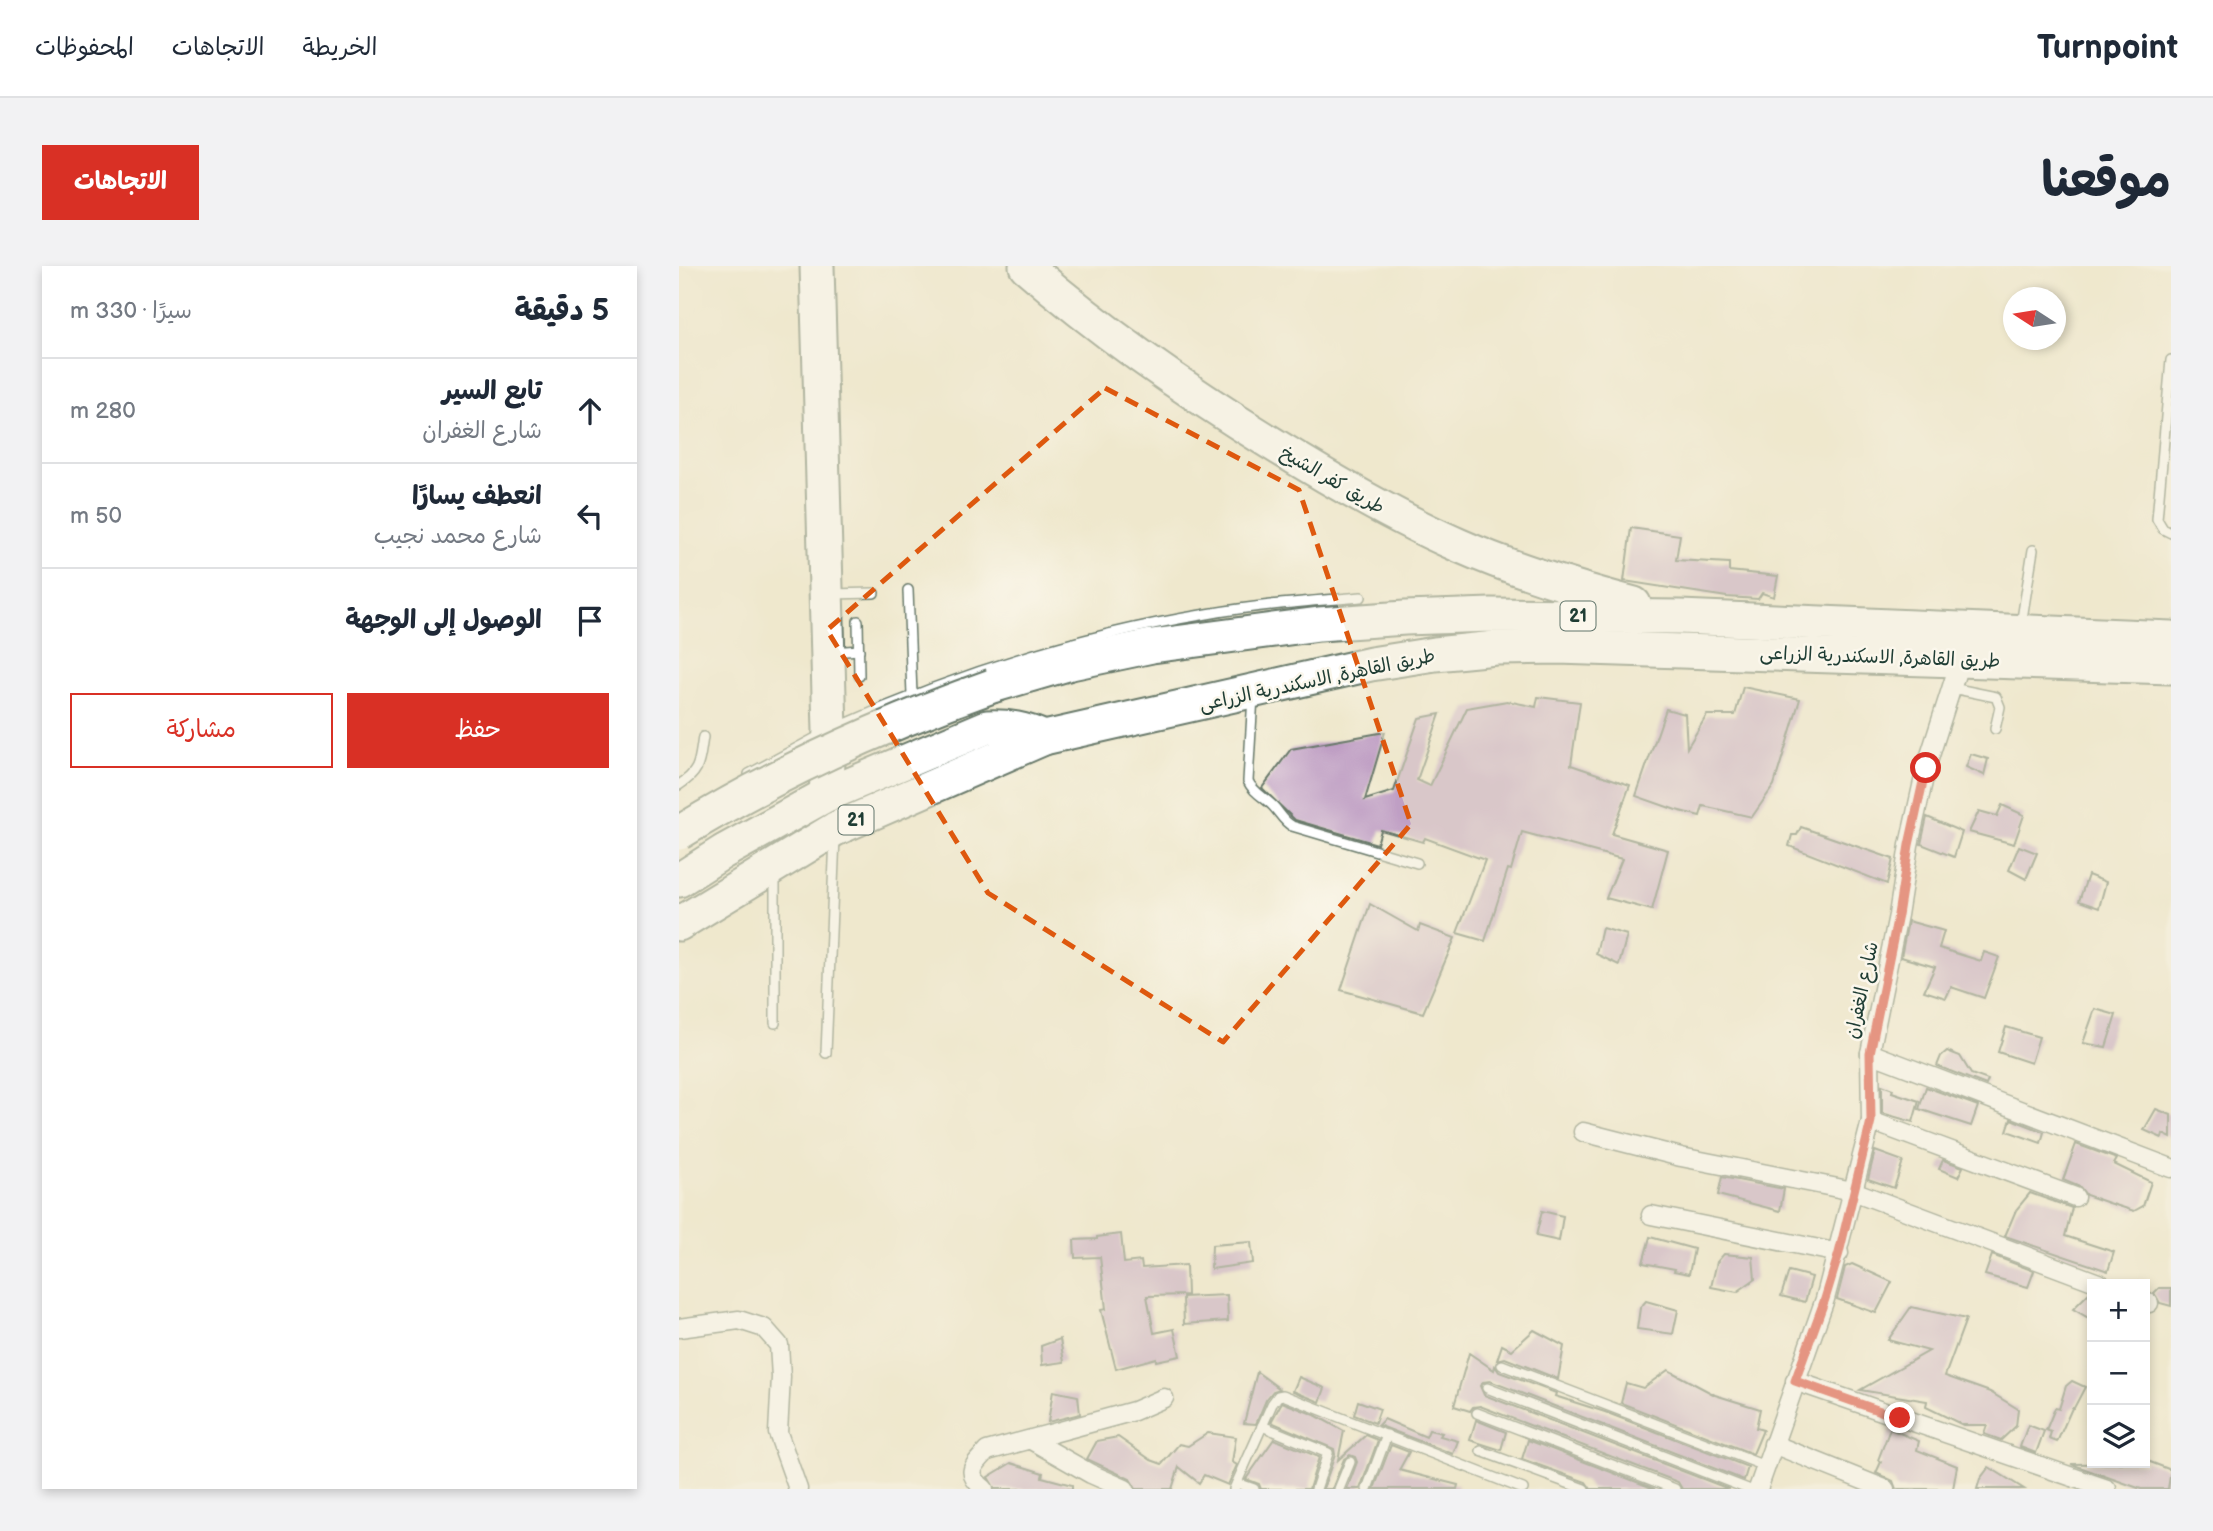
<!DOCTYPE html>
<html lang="ar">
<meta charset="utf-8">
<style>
:root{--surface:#fff;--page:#f2f2f3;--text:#1f2937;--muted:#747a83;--line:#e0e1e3;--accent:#d93025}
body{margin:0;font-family:"Balsamiq Sans","Playpen Sans Arabic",sans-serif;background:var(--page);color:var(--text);direction:rtl}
.controls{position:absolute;right:21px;bottom:21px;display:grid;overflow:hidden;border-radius:0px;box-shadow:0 4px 10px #0003}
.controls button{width:63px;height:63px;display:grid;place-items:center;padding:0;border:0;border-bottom:2px solid var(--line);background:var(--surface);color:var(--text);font:35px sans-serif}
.compass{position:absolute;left:1324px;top:21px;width:63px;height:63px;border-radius:50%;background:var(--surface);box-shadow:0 4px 10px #0003;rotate:282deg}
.stop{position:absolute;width:21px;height:21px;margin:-16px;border:5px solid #d93025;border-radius:50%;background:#fff}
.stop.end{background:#d93025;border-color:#fff;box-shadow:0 2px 7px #0008}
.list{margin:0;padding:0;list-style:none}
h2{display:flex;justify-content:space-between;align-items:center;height:91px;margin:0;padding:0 28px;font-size:30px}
h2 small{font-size:23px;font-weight:400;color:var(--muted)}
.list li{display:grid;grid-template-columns:46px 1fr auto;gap:21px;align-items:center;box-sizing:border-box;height:105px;padding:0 28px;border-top:2px solid var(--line)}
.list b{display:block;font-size:26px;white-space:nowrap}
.list p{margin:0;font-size:23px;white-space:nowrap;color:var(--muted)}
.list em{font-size:23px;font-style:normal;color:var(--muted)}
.actions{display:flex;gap:14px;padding:21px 28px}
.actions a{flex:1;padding:16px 0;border:2px solid var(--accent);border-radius:0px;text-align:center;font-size:24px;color:var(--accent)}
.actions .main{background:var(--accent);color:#fff}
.icon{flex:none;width:38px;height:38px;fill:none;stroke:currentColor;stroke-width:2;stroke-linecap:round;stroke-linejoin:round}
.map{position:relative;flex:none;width:1492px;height:1223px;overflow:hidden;direction:ltr;border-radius:0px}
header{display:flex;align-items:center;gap:42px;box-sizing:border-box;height:98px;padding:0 35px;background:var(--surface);border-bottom:2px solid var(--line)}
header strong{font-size:33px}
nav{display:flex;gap:38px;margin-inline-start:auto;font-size:24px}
.intro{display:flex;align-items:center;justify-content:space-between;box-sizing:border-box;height:168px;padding:0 42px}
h1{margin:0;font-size:49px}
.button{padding:18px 32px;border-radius:0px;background:var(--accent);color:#fff;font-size:24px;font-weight:700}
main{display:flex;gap:42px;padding:0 42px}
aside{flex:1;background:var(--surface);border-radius:0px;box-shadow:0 4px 10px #0003}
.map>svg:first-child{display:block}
.building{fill:#bf9fc4}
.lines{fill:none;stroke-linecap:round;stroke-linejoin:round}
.lane-casing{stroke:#68796a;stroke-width:12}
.street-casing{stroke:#68796a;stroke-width:21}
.highway-casing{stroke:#68796a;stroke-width:37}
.lane{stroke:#fff;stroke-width:9}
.street{stroke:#fff;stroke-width:18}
.highway{stroke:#fff;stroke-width:33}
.highway-bridge-casing{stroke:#68796a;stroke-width:37;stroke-linecap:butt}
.highway-bridge{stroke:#fff;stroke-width:33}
.route{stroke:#d93025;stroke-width:9}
.marked{fill:none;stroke:#de580e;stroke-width:5;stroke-dasharray:14 9;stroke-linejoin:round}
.labels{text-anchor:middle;stroke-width:5;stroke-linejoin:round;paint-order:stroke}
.shield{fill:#fbf7ec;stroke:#61756b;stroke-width:2}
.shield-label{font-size:18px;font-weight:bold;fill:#1f3d34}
.street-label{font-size:19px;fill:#1f3d34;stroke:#fbf7ec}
</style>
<header>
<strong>Turnpoint</strong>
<nav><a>الخريطة</a><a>الاتجاهات</a><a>المحفوظات</a></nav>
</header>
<div class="intro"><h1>موقعنا</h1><a class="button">الاتجاهات</a></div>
<main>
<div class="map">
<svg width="1492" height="1223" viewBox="0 0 1492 1223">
<rect width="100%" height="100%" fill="#fbf7ec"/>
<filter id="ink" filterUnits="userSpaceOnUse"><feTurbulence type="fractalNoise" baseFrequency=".0143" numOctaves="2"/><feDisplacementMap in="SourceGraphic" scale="14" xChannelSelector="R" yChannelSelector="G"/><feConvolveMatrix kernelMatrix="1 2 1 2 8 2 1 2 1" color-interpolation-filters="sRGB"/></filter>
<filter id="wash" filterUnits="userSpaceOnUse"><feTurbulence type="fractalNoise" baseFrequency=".00686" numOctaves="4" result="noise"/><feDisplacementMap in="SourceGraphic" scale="28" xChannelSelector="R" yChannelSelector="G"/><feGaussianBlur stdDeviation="1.57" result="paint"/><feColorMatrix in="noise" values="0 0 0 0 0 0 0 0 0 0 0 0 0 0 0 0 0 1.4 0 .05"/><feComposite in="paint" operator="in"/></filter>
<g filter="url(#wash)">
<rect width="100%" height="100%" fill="#efe8cd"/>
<g id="blocks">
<!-- building -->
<g class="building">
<path d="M952,262L1001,269L997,294L1050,297V305L1099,310L1095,331L1083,327L1079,333L1048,331L945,315Z"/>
<path d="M1064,421L1121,433L1095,519L1073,551L1024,540L1021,550L997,544L957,530L987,443L1006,448L1008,482L1028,449H1056Z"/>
<path d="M859,431L901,436L892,499L951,519L933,568L989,584L973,644L927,632L943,593L843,566L832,604L829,603L806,675L778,667L806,594L746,572L744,576L702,564L698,578L616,554L583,522L612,483L706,466L686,534L715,525L740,452L761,448L738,514L751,520L788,442L828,435L857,441Z"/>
<path d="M1292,488L1309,493L1305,509L1287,501Z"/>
<path d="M1323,539L1345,549L1335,578L1290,566L1300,545L1318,550Z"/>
<path d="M1248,551L1283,566L1275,591L1242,578Z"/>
<path d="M1122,561L1214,593L1208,618L1110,580L1113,569H1118Z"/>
<path d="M1340,580L1358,587L1347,613L1330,604Z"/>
<path d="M1409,609L1427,616L1420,642L1400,635Z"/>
<path d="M691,638L739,665L741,659L776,672L744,747L662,724Z"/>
<path d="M1229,655L1265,665L1260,682L1302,695L1305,686L1320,691L1305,732L1272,721L1267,732L1245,725L1256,701L1222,691Z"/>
<path d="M923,662L948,669L940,699L917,688Z"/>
<path d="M1416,743L1437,749L1427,781L1404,777Z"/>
<path d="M1327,761L1360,771L1352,797L1319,786Z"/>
<path d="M1268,785L1281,790L1292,808L1309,814L1307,819L1258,800L1262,790Z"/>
<path d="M1203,819L1214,823L1213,826L1240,835L1234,856L1203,847Z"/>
<path d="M1247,821L1299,840L1292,860L1240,843Z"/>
<path d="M1477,843L1492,849V872L1484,868L1483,872L1465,864Z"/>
<path d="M1332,853L1365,866L1362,877L1328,865Z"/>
<path d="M1397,878L1438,893L1435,898L1472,916L1464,940L1455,945L1430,937L1407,929L1401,921L1384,914Z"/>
<path d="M1196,885L1224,895L1215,922L1189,913Z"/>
<path d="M1264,894L1284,901L1279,911L1260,903Z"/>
<path d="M1043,911L1105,923L1101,945L1039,929Z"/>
<path d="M1351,927L1393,942L1386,970L1435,986L1429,1005L1326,970L1337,944Z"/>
<path d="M863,945L884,950L880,975L857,970Z"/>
<path d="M442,968L445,997L462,995L463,1002L507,999L508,1029L468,1030L475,1067L495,1063L501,1090L477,1095V1092L437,1103L422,1044L427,1043L421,991L396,992L395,974L418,973V971Z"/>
<path d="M971,971L1015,983L1010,1008L995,1005L996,1003L964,997Z"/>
<path d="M572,976L574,997L532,1003L533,979Z"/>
<path d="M1045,988L1074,991L1076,1013L1058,1026L1032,1021L1038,996Z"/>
<path d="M1313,989L1355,1005L1349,1021L1306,1009Z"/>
<path d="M1173,998L1213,1016L1197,1047L1158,1033L1166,1001Z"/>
<path d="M1110,1005L1133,1011L1126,1036L1102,1030Z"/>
<path d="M1480,1022H1492V1040L1481,1037L1475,1027Z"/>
<path d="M1411,1026L1413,1027V1054L1394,1043Z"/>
<path d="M548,1029L549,1055L505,1058L504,1031Z"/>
<path d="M967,1035L999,1044L994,1068L958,1063L961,1042Z"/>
<path d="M1232,1041L1287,1053L1266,1110L1311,1126L1339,1143L1337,1160L1322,1174L1305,1168L1308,1159H1284L1247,1141L1248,1135L1181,1124L1250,1085L1209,1074Z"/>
<path d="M855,1064L885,1080L879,1113L826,1092L818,1094L823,1079L833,1084Z"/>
<path d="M381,1073L385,1096L363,1099L362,1080Z"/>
<path d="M790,1087L815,1104L816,1100L820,1106L877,1127L876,1130L926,1146L1069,1201L1065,1214L811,1115L804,1116L801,1120L805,1129L1050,1223H1003L999,1216L801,1140L794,1141L791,1145L775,1140Z"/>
<path d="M989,1104L1036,1129L1081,1143L1077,1162L1084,1164L1074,1188L942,1137L947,1117L964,1122Z"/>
<path d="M578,1106L601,1123L594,1125L587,1134L577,1158L565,1157Z"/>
<path d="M620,1111L646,1122L641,1136L614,1125Z"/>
<path d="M1393,1115L1406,1121L1395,1142H1393L1378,1176L1370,1173L1372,1166L1367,1164L1376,1142L1380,1143L1387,1120Z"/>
<path d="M374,1125L399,1130L401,1148L369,1156Z"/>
<path d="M679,1135L701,1143L696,1157L675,1149Z"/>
<path d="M603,1136L636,1149L665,1165L659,1194L687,1169L699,1174L681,1223H668L678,1196L676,1191L671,1189L665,1193L653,1223H644L656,1189L655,1183L592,1156Z"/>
<path d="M705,1153L747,1171L750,1164L763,1167L761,1170L779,1175L774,1188L699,1159Z"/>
<path d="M797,1154L827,1166L822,1184L791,1174Z"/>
<path d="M1349,1159L1365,1165L1357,1187L1341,1181Z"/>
<path d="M1211,1163L1240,1175L1238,1184L1278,1200L1274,1223H1217L1214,1215L1197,1207L1202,1196L1199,1194Z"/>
<path d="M529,1167L557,1171L553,1196L558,1199L549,1219L525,1209L520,1217L500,1201L493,1223H457L451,1213L408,1193L418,1175L439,1171L472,1194L483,1198L500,1178L509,1180Z"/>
<path d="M595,1173L640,1191L630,1223H582L580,1218L567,1213Z"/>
<path d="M849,1174L976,1223H912L907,1216L843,1193Z"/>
<path d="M712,1179L730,1186L720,1204L779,1219L778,1223H695Z"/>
<path d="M1466,1194L1492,1204L1489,1223H1462L1392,1198L1466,1197Z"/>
<path d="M332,1197L364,1207L363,1211L393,1219V1223H316L309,1211Z"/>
<path d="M1310,1201L1345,1223H1298L1301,1213Z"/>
</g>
</g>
</g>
<g filter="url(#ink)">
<use href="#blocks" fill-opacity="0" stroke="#68796a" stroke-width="2"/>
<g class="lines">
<!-- lane casing -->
<g class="lane-casing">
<g id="lane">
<path d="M1492,94L1478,253L1484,263L1492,267"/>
<path d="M229,324L233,429"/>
<path d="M152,328L195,327"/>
<path d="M179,355L180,410"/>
<path d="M1342,359L1354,284"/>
<path d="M154,386L180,384"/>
<path d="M1273,422L1317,431L1321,441L1316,463"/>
<path d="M574,430L569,515C574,526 585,531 594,540C601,547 604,555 613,560L738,597"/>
<path d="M157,462C276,409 400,369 528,348C579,339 631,335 682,331"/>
<path d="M70,508L144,468"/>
<path d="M0,519C22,505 20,496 24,471"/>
<path d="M96,757V608"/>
<path d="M147,787L156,571"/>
<path d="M823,1099L1086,1200"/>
<path d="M808,1122L1069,1223"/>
<path d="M798,1147L996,1223"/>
<path d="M583,1160L649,1187L637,1223"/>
<path d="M802,1185L905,1223"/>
<path d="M558,1217L575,1223"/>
<path d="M555,1223L593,1138L599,1130L604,1129L844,1223"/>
<path d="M660,1223L671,1196"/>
<path d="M688,1223L708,1169"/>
</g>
</g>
<!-- street casing -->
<g class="street-casing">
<g id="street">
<path d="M1191,787L1492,902"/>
<path d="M1192,855L1396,931"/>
<path d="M904,866L1002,891L1174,925L1422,1018"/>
<path d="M972,949L1160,987"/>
<path d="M1466,1035L1470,1037"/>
<path d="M0,1062L60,1054L85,1062L100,1079L102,1111L99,1167L119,1223"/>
<path d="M1116,1115L1428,1223"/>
<path d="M352,1174L412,1208L446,1223"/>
<path d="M1094,1178L1206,1223"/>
<path d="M305,1223C286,1207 293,1201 308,1185L455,1145L485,1132"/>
<path d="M1079,1223L1146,1033L1192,855L1191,787L1219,649L1230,579L1247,502L1282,392"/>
</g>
</g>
<!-- highway casing -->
<g class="highway-casing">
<g id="highway">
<path d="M138,0L151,465L147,529"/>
<path d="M347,0C425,68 509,126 597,180C655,216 715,251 779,279C835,304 895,322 955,338"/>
<path d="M313,420L392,397L473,380L640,358L726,352L812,349L1001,351L1492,372"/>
<path d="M0,614L44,586L147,529L308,461C329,460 345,463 365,472"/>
<path d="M0,658L156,563L365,472L692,398L756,388L817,382L879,381L1492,401"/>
</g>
</g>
<!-- lane -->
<use href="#lane" class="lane"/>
<!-- street -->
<use href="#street" class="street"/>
<!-- highway -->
<use href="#highway" class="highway"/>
<!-- highway-bridge casing -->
<g class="highway-bridge-casing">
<path id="highway-bridge" d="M0,567C99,506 203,459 313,420"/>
</g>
<!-- highway-bridge -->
<use href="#highway-bridge" class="highway-bridge"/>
</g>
</g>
<g class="lines" filter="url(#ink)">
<!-- route -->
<path class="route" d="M1221,1152L1116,1115L1146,1033L1160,987L1192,855L1191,787L1219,649L1230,579L1247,502"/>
</g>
<!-- marked area -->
<path d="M0 0H1492V1223H0ZM426,122L620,224L732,558L544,776L309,627L148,364Z" fill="#efe8cd" fill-opacity=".55" fill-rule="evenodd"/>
<path class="marked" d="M426,122L620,224L732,558L544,776L309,627L148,364Z"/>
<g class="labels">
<!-- shield labels -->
<g class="shield">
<rect x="881.5" y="335.5" width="35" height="29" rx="5"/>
<rect x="159.5" y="539.5" width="35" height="29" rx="5"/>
</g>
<g class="shield-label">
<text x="899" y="356">21</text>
<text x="177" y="560">21</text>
</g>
<!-- street labels -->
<g class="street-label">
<text transform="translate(654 213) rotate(30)" y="7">طريق كفر الشيخ</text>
<text transform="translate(1201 390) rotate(2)" y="7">طريق القاهرة, الاسكندرية الزراعى</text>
<text transform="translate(638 413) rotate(-12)" y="7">طريق القاهرة, الاسكندرية الزراعى</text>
<text transform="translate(1182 724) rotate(-78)" y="7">شارع الغفران</text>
</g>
</g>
</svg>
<div class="controls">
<button>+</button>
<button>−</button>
<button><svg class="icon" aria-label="layers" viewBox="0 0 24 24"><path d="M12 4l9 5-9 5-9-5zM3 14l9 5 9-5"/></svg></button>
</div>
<svg class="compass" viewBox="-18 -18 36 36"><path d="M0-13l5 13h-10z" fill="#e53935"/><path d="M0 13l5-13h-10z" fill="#747a83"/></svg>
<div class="stop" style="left:1247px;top:502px"></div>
<div class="stop end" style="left:1221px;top:1152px"></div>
</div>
<aside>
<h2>5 دقيقة<small>سيرًا · 330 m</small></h2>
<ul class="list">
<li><svg class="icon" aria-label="ahead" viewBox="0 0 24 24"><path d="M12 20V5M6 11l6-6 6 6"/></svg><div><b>تابع السير</b><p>شارع الغفران</p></div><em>280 m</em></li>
<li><svg class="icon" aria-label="left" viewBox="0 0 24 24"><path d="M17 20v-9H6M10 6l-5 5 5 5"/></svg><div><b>انعطف يسارًا</b><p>شارع محمد نجيب</p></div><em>50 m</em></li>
<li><svg class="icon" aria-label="arrive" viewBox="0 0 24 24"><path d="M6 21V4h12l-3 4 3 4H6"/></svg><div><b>الوصول إلى الوجهة</b></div></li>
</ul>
<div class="actions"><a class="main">حفظ</a><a>مشاركة</a></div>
</aside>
</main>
